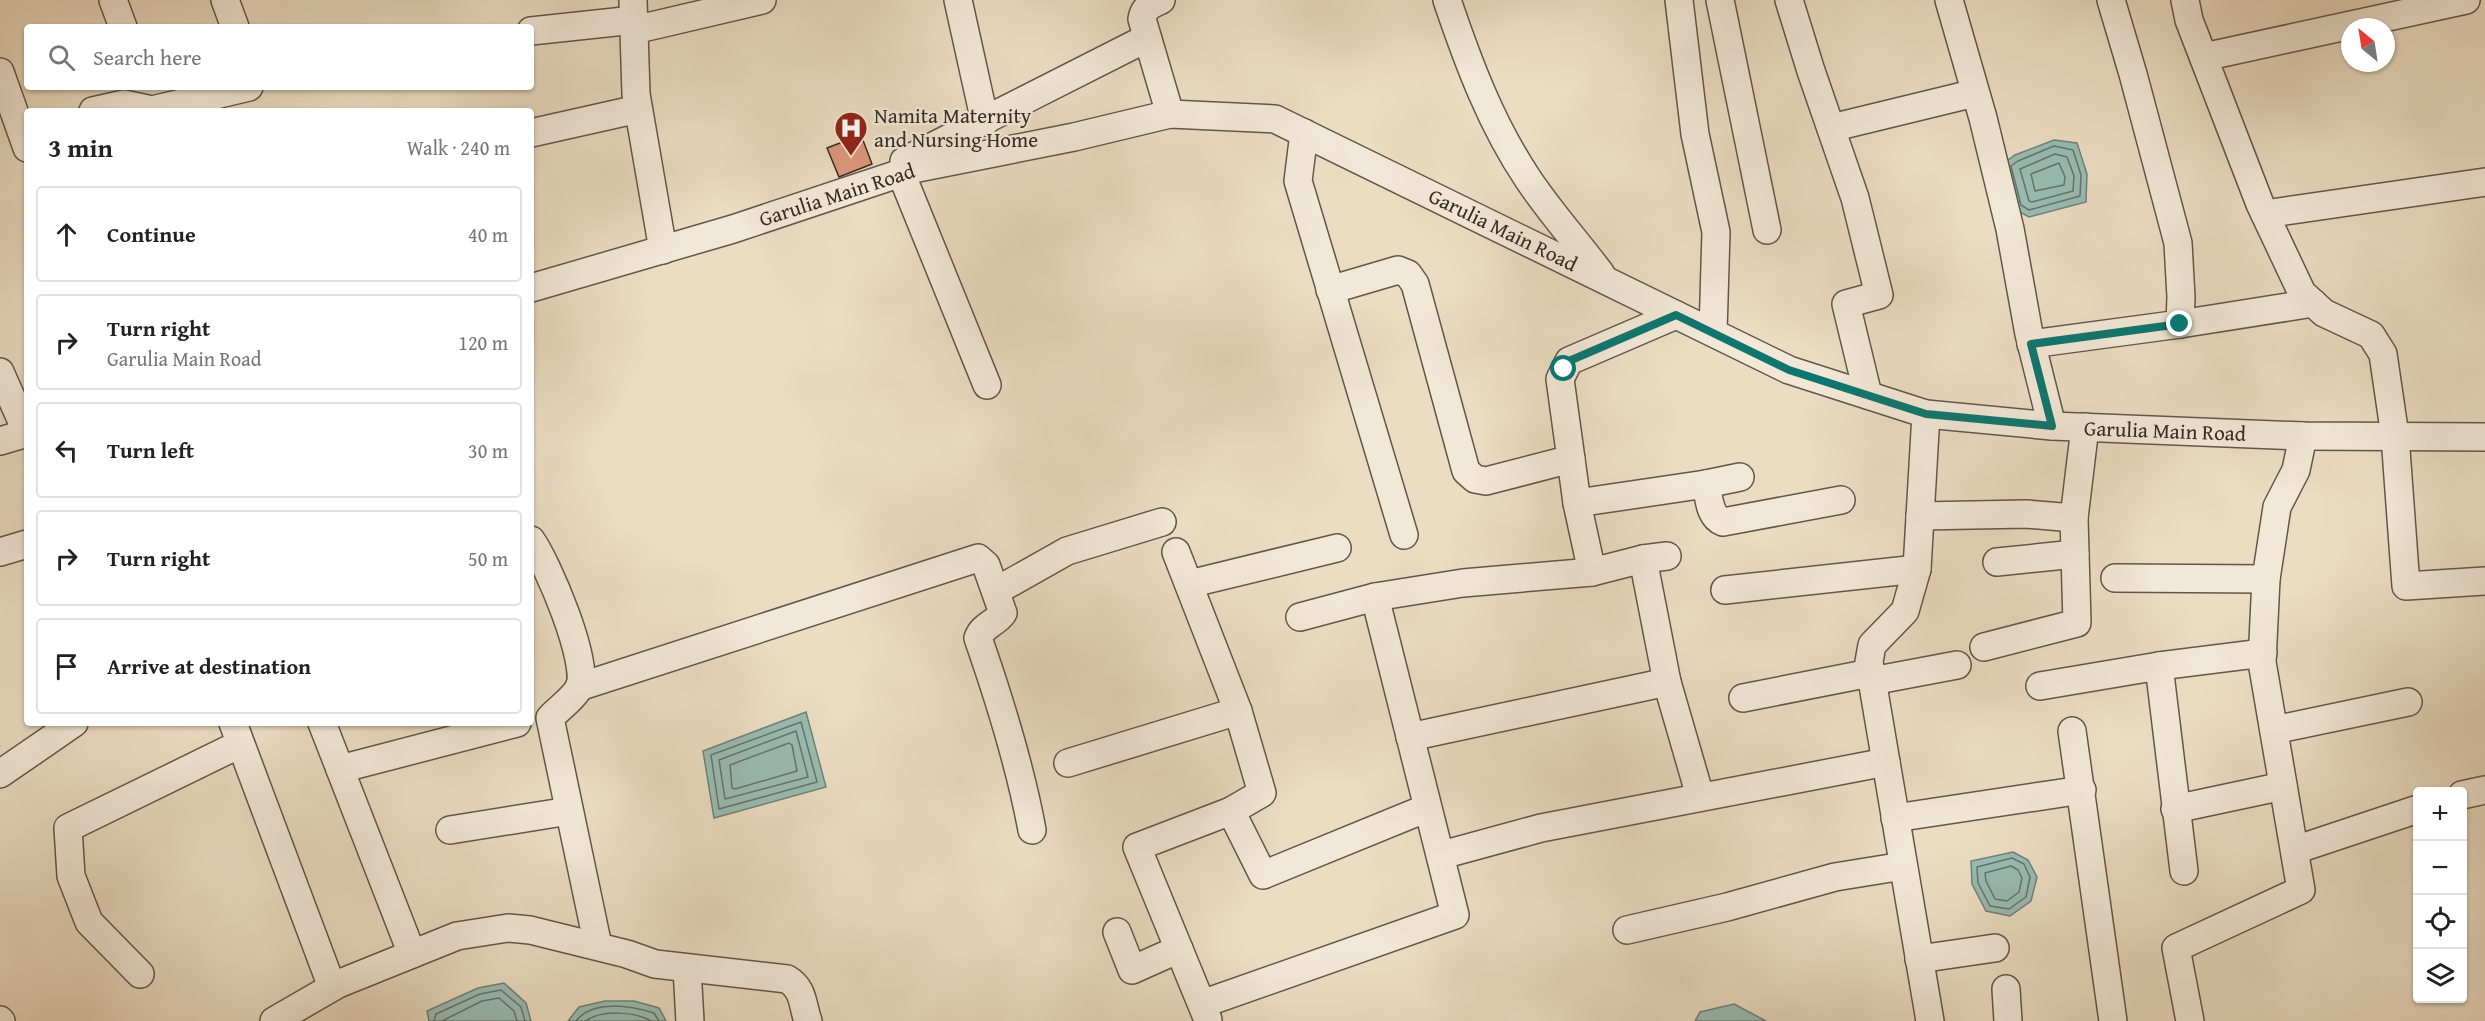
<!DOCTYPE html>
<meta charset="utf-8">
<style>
:root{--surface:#fff;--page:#f6f6f6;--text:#222;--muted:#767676;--line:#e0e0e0}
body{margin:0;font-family:"Gentium Book Plus",serif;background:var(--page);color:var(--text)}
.controls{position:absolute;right:18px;bottom:18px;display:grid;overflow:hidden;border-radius:6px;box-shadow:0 2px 4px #0004}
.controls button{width:54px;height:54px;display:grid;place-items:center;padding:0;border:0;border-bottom:2px solid var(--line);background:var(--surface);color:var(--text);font:30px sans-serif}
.compass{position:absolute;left:2341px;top:18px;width:54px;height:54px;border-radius:50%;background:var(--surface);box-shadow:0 2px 4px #0004;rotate:330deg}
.stop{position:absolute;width:18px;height:18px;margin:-14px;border:4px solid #0f766e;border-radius:50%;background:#fff}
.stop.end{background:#0f766e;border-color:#fff;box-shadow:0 2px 6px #0008}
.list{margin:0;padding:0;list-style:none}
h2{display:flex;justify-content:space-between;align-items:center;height:78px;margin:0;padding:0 24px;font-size:26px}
h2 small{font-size:20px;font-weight:400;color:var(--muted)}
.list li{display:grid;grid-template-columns:39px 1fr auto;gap:18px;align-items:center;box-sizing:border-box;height:96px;margin:0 12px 12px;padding:0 12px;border:2px solid var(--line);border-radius:6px}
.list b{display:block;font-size:22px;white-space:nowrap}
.list p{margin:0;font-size:20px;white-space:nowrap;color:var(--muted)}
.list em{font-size:20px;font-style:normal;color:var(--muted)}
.icon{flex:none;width:33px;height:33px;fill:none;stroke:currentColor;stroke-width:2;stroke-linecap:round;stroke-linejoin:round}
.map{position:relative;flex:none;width:2485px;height:1021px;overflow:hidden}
.search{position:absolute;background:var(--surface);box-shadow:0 2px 4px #0004;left:24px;top:24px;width:510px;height:66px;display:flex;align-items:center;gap:15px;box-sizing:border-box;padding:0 21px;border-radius:6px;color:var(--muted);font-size:22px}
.panel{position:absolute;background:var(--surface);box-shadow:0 2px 4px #0004;left:24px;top:108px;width:510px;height:618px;border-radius:6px}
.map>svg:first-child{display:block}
.water{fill:#98bcb3;stroke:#708279;stroke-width:1.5}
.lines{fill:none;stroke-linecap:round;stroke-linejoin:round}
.shore{stroke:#66746b;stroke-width:1.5}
.building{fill:#db977b;stroke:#352b23;stroke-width:1.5}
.minor-casing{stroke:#62574b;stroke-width:30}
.minor{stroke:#f2e8d7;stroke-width:27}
.route{stroke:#0f766e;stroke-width:8}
.labels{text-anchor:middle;stroke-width:4.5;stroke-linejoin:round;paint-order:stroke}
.poi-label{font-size:21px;fill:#352b23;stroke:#f2e8d7;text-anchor:start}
.street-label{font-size:21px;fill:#352b23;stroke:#f2e8d7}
</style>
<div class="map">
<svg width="2485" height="1021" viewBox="0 0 2485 1021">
<rect width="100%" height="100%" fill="#ebdcc2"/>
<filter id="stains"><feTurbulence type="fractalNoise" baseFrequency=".00333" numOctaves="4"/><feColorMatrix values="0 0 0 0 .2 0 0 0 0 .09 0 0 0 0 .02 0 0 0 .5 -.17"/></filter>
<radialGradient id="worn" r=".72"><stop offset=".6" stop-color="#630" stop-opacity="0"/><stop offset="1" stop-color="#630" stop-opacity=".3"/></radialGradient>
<!-- water -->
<g class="water">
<path d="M2054,140L2077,143L2087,174L2086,202L2029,217L2016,210L2004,163L2015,155Z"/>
<path d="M806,712L826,787L714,818L703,751Z"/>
<path d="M2013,852L2028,860L2037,877L2031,901L2010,916L1986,911L1972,884L1971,861Z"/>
<path d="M504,983L526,1003L531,1021H429L427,1011L478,988Z"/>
<path d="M605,1001H634L659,1008L666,1021H568L579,1007Z"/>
<path d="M1734,1004L1766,1021H1695L1700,1012Z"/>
</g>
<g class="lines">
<!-- shore -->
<g class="shore">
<path d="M2054,146L2073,150L2081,175L2080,196L2029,210L2021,205L2011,166L2018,161Z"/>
<path d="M2055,154L2067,157L2074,176L2073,191L2032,202L2029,201L2020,169Z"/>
<path d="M2059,163L2065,177L2064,185L2035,191L2031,174Z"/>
<path d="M801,722L817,782L719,809L711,755Z"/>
<path d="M796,731L808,777L725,799L719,760Z"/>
<path d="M789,743L792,745L797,771L735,789L732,788L730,765Z"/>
<path d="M2012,858L2024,864L2030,877L2026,897L2009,909L1990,906L1978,883L1977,867Z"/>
<path d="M2011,866L2018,870L2022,878L2019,892L2007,901L1995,899L1986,881L1985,873Z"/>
<path d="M434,1021L436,1014L480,994L501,990L521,1007L525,1021"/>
<path d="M442,1021L482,1001L499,998L514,1011L517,1021"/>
<path d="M576,1021C593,999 631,1006 654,1013L659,1021"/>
<path d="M585,1021C602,1010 634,1011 651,1021"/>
</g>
</g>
<!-- building -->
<path class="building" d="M861,135L872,164L839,177L827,148Z"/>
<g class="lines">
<!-- minor casing -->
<g class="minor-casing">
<g id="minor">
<path d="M113,0L123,27"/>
<path d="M225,0L235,27"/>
<path d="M633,0L636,94L663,250"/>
<path d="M958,0L985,122"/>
<path d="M1161,0C1151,5 1144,7 1142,19L1170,114"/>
<path d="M1447,0C1468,62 1491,124 1528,179C1550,212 1577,242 1601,274"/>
<path d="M1679,0L1695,134L1716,232L1713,332"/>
<path d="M1720,0L1767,230"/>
<path d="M1789,0L1811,71L1855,198L1879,295L1846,304L1868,395"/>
<path d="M1949,0L1983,118L2010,229L2029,334L2052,426"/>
<path d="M2111,0L2133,74L2178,243L2181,297L2180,324L2313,303"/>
<path d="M2185,0L2189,20L2260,204L2302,293L2324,313L2371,335L2383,354L2395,436L2406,586L2485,581"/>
<path d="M634,30L762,0"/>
<path d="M531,31L634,20"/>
<path d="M2204,57L2466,0"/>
<path d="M0,72L27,148"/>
<path d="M93,111L124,104L152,110L249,87"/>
<path d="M1831,128L1975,93"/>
<path d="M531,133L638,109"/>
<path d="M1304,133L1298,181L1404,535"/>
<path d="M904,161L1147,38"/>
<path d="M901,173L987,385"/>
<path d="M2265,214L2485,182"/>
<path d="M531,288L733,229L913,169L1074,137L1170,114L1275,119L1789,370L1926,414L2052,426L2303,436L2485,437"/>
<path d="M1330,290L1398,270L1408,274L1415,284L1466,471L1475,479L1486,481L1571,459"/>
<path d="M1676,315L1569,361L1560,379L1577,503L1706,484L1740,477"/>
<path d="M2031,344L2180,324"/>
<path d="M0,372L27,433"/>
<path d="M1926,414L1917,569L1905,611L1872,645L1869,662L1930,1021"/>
<path d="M0,441L27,433"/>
<path d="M1706,484C1709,497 1709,517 1723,522L1841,500"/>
<path d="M1577,503L1592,572"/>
<path d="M1920,516L2026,514L2074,518"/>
<path d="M531,540C547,562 591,665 579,688C573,699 558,709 550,718L598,946"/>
<path d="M0,552L27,544"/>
<path d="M1176,552L1238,711L1262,793L1231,811"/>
<path d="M1643,559L1667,682L1700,796"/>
<path d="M1997,562L2075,554"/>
<path d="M2115,578L2266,579"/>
<path d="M1189,584L1337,548"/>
<path d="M1725,590L1917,569"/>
<path d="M996,591L1067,551L1162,522"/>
<path d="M1300,617L1375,597L1463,583L1592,572L1643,559L1667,556"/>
<path d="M1984,647L2077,623L2074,518L2085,427"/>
<path d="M2159,666L2184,871"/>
<path d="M1872,681L1957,665"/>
<path d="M2040,686L2159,666L2263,653"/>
<path d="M579,687L978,558L986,565L1003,613C995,624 983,625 978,638C1000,701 1020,765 1032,830"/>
<path d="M1743,698L1870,673"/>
<path d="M233,723L332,987"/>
<path d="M322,723L412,954"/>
<path d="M2274,730L2408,702"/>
<path d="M2072,731L2113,1021"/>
<path d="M1410,737L1667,682"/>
<path d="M1068,763L1238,711"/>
<path d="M340,769L517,723"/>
<path d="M0,774L74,723"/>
<path d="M2462,795L2485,790"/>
<path d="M2175,809L2283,786"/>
<path d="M1895,818L2082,790"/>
<path d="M450,830L569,811"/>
<path d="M2295,850L2418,809"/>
<path d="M1442,855L1541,828L1886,762"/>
<path d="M1627,930L1727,907L1835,877L1903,866"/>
<path d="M1117,932L1132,970L1179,949"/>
<path d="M1919,959L1995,948"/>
<path d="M687,969L690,1021"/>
<path d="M140,974L89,922L71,876L68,828L240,744"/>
<path d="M2006,989L2008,1021"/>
<path d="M1202,1004L1455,915L1375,597"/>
<path d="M0,1020L1,1021"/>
<path d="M1208,1020L1137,847L1231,811L1263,875L1427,808"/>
<path d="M274,1021L338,984L457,936L508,928L530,930L627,954L655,964L787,979C804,989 802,1004 808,1021"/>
<path d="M2190,1021L2176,948L2301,890L2262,662L2266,579L2277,507L2296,470L2303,436"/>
</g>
</g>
<!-- minor -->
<use href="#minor" class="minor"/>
</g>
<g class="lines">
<!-- route -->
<path class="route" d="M1564,369L1569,361L1676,315L1789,370L1926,414L2052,426L2031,344L2180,324"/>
</g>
<!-- icons -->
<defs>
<g id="hospital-pin" transform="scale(1.725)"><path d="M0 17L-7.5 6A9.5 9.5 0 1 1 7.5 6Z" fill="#8f2418" stroke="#f2e8d7"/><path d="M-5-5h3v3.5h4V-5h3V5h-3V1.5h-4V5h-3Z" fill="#fff"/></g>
</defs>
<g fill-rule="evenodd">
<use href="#hospital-pin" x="851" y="128"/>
</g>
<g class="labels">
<!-- poi labels -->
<g class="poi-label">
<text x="874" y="123">Namita Maternity<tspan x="874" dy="24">and Nursing Home</tspan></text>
</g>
<!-- street labels -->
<g class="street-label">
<text transform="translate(837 195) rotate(-18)" y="7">Garulia Main Road</text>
<text transform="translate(1503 230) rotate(26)" y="7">Garulia Main Road</text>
<text transform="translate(2165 431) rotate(2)" y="7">Garulia Main Road</text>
</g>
</g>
<rect width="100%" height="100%" filter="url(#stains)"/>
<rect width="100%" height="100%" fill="url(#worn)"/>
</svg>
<div class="controls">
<button>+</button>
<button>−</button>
<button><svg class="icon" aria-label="locate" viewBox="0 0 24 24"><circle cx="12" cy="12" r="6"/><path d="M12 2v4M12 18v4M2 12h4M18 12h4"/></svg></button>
<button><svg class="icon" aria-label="layers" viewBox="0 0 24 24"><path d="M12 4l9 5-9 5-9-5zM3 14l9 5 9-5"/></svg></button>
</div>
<svg class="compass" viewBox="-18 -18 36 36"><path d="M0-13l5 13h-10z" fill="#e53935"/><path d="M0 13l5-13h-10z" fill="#767676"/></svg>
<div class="stop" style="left:1564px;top:369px"></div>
<div class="stop end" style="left:2180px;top:324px"></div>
<div class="search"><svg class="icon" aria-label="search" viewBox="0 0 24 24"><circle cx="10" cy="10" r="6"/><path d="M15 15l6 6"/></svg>Search here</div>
<section class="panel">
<h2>3 min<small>Walk · 240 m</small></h2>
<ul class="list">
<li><svg class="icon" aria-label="ahead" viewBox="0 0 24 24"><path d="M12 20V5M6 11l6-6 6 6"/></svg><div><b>Continue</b></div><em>40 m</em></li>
<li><svg class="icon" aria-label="right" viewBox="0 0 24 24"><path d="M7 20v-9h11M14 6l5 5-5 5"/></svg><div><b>Turn right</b><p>Garulia Main Road</p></div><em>120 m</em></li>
<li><svg class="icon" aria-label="left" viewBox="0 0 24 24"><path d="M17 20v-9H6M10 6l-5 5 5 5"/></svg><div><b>Turn left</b></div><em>30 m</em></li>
<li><svg class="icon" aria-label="right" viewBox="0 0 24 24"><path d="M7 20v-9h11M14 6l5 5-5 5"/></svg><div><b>Turn right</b></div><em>50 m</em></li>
<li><svg class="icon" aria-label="arrive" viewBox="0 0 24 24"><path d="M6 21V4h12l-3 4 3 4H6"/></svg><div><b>Arrive at destination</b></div></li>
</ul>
</section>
</div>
